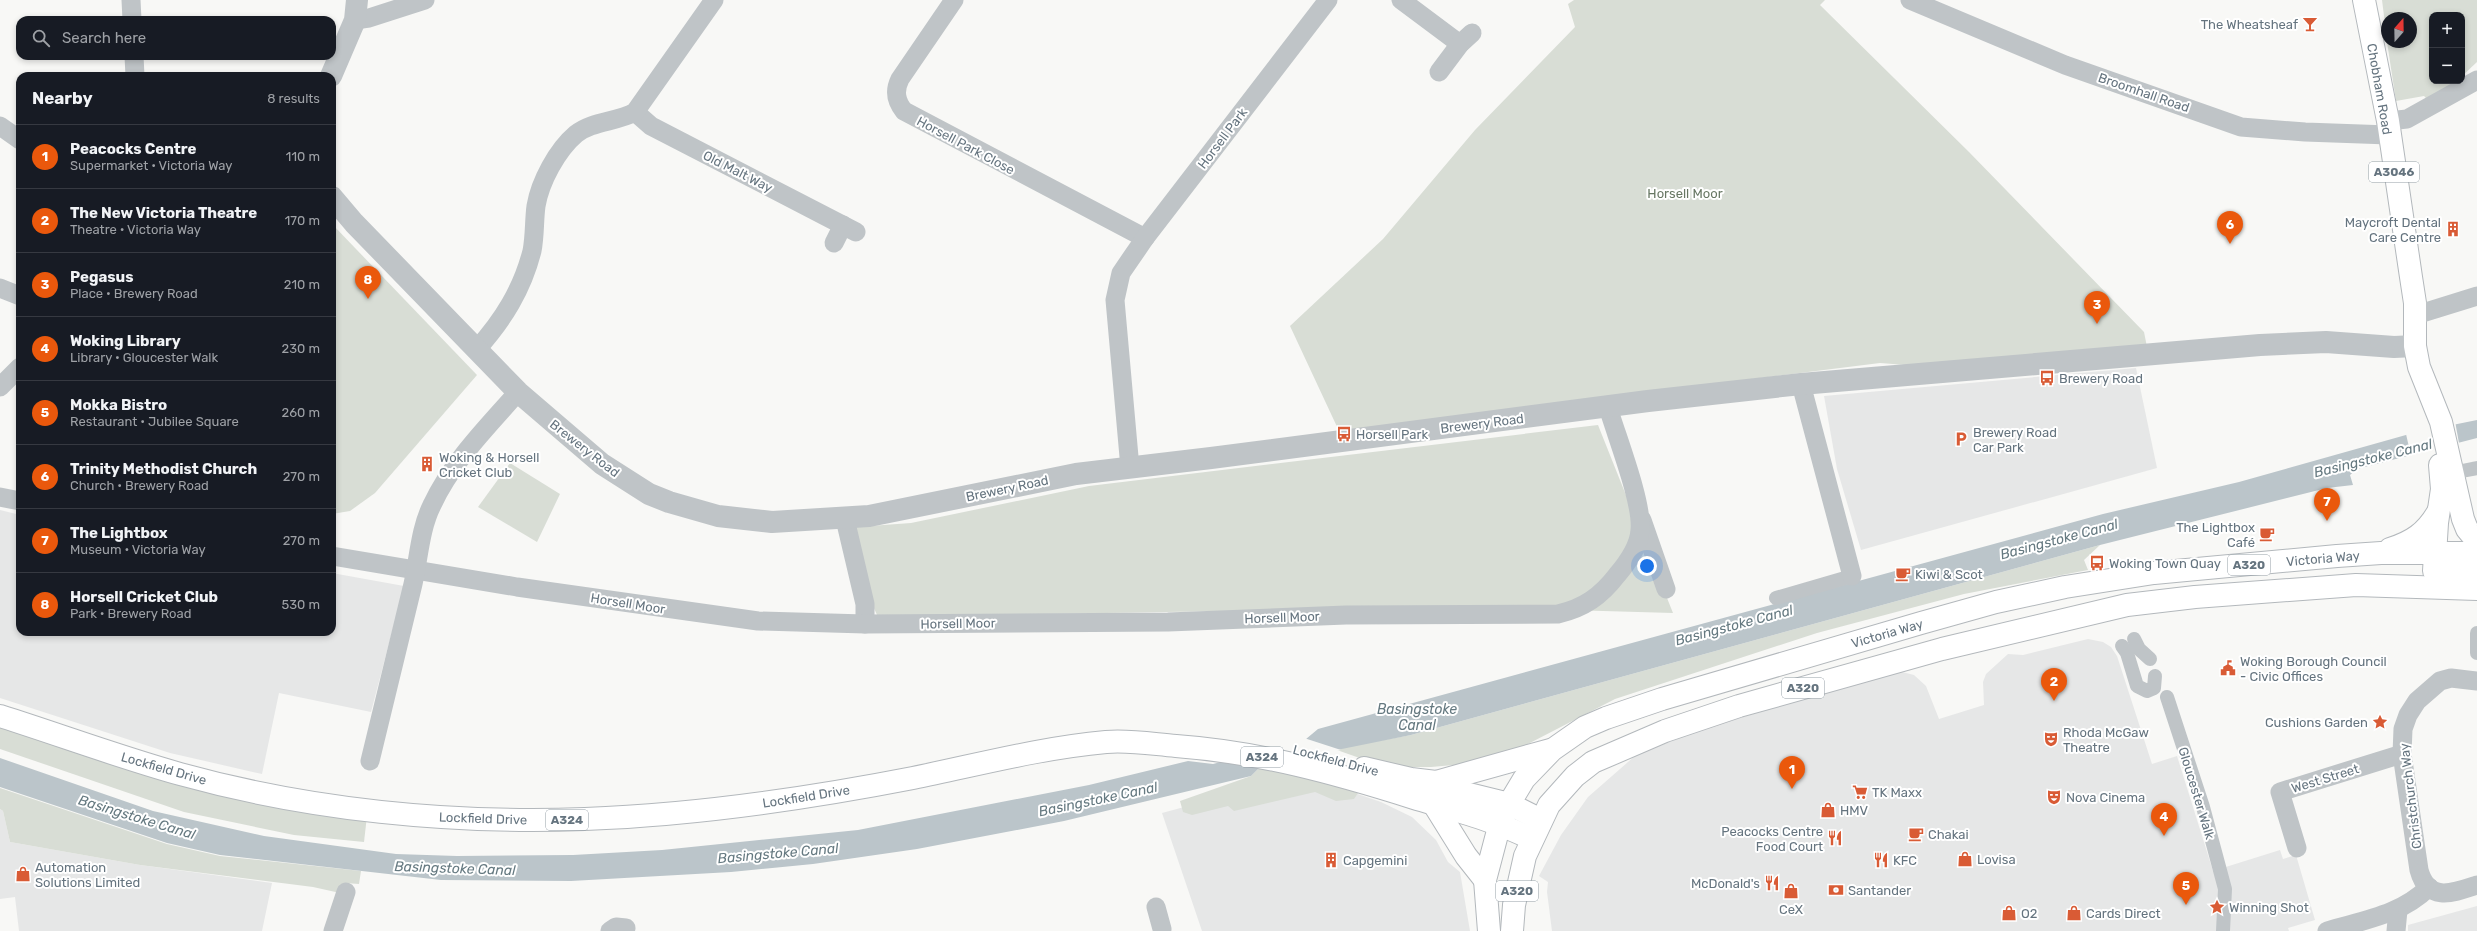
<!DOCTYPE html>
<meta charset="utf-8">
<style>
:root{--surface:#171b24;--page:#242831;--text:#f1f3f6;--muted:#9ea1a6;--line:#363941;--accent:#ea580c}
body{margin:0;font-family:Rubik,sans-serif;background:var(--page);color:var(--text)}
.controls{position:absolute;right:12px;top:12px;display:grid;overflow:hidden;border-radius:8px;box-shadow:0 2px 6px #0003}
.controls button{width:36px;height:36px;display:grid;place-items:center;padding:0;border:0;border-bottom:1px solid var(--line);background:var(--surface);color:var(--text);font:20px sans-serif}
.compass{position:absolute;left:2381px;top:12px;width:36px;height:36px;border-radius:50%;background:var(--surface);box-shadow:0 2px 6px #0003;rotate:20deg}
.you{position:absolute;left:1647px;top:566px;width:14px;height:14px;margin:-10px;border:3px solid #fff;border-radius:50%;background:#1a73e8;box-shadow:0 0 0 6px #1a73e833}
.badge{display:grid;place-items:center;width:26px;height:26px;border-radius:50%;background:var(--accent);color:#fff;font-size:13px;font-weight:700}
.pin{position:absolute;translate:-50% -33px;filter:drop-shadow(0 1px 2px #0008)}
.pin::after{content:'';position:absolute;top:21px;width:14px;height:12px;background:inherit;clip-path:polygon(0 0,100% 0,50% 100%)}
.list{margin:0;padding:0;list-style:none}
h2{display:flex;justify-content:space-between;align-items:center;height:52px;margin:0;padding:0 16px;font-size:17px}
h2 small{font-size:13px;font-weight:400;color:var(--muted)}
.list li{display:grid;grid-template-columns:26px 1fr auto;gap:12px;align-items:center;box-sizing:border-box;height:64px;padding:0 16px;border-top:1px solid var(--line)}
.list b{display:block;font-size:15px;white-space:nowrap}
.list p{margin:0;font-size:13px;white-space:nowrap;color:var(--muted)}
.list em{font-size:13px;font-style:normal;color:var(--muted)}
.icon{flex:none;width:22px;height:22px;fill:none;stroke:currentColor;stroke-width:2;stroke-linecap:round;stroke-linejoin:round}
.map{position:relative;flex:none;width:2477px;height:931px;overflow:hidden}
.search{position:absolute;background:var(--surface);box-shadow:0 2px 6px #0003;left:16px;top:16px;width:320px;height:44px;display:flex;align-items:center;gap:10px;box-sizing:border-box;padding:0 14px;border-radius:12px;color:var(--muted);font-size:15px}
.panel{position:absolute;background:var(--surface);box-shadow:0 2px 6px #0003;left:16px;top:72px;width:320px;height:564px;border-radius:12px}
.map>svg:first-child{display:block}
.built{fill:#e6e7e7}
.green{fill:#d8ddd5}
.water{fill:#bbc5ca}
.pier{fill:#f8f8f6}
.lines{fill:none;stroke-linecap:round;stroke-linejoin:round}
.primary-casing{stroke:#b3b8bc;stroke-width:24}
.pedestrian{stroke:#bfc4c7;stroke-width:14}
.minor{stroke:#bfc4c7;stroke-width:19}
.tertiary{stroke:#bfc4c7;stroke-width:22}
.primary{stroke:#fff;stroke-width:22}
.labels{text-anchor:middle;stroke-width:4;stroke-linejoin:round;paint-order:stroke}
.shield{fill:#fff;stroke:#939ea5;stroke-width:1}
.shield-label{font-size:12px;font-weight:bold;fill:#65747f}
.poi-label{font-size:13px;fill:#65747f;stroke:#fff;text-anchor:start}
.street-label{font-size:13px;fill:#65747f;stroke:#fff}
.park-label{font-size:13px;fill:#677763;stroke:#fff}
.water-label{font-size:14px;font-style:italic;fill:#657980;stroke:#fff}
</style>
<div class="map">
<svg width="2477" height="931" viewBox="0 0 2477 931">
<rect width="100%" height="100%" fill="#f8f8f6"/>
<!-- built -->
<g class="built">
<path d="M2136,368L2157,468L1861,550L1837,469L1824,396Z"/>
<path d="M0,510L20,515V632H332V573L404,586L371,712L279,693L262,774L170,753L0,698Z"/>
<path d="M2088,639L2103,642L2111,647L2117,656L2152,764L2177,756L2213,871L2280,850L2283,859L2296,855L2315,920L2288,928L2289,931H1552L1547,892L1548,882L1539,876L1561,835L1588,797L1636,755L1703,729L1898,671L1914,675L1926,686L1939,719L1984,705L1983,682L1986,674L2008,654L2023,655Z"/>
<path d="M1302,775L1381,802L1412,817L1436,840L1448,862L1460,872L1470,931H1202L1162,813Z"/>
<path d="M0,809L3,811L10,842L140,865L272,883L262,931H19L15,897L0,899Z"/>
<path d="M2477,906V931H2408V925Z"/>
</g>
<!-- green -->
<g class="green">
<path d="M1574,0H1825L1820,5L1969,152L2144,332L2147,347L1906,365L1880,363L1339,431L1290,326L1383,239L1475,130L1575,27L1568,4Z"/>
<path d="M2382,0H2477V62L2462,76V15H2432V81H2457L2427,99L2424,96L2396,101L2387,42H2411V18H2387V40Z"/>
<path d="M332,224L477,375L375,493L350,511L332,514Z"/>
<path d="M1598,425L1673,613L1457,607L878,617L872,604L856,527L911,523L1089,486Z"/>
<path d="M510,463L560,494L537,542L478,507Z"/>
<path d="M2100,545L2084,560L2088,570L1964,594L1817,633L1615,699L1526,745L1476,763L1431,767H1398L1371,762L1334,749L1411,735Z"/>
<path d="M0,725L367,816L364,842L294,835L184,812L0,749Z"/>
<path d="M1262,765L1325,781L1358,793L1354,799L1336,801L1315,792L1234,811L1228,806L1192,815L1183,812L1180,801L1251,776Z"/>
<path d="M0,788L167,844L220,856L361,871L359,884L345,883L340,893L313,887L140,865L10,842L3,811L0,809Z"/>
</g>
<!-- water -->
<path class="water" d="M2477,420V438L2357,469L2350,475L2353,485L2327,488L2100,545L1411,735L1262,765L1251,776L1064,821L917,849L813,864L731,872L571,881L441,880L220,855L167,843L0,787V758L153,811L264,836L396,854L457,856L573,855L662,850L858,830L1089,785L1188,761L1213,764L1306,739L1318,729L2103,514L2239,482L2413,433Z"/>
<!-- pier -->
<g class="pier">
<path d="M2455,421L2459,443L2411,456L2406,434Z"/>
<path d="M1304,738L1341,750L1275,765L1231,758Z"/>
</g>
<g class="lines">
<!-- primary casing -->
<g class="primary-casing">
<g id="primary">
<path d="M2364,0L2388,121L2411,277L2415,303V346L2419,367L2441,422L2463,519L2467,529L2477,541"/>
<path d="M2440,465L2442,489L2437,523L2434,571L2477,573"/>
<path d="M2390,549C2412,542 2426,533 2438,512"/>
<path d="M0,716C60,735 119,757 180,774C310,810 450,824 585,819C695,815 805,799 913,778C977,765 1040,748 1106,742C1130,740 1152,744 1176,746C1259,752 1335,773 1414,798C1454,810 1494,820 1532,839"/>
<path d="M1364,768L1411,779L1436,782L1444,788L1509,804L1541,820"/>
<path d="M1436,782L1550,750"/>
<path d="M1433,803L1466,856L1485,880"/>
<path d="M1489,931L1485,880L1500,823L1509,804L1524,779L1552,750L1585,727L1606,718L1662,699L1921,623L1996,602L2065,587L2154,573L2337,556L2381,553H2477"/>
<path d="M1512,931L1514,905L1525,856L1549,805L1575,776L1593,762L1665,731L1739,706L1942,649L2127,605L2195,597L2356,585L2477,589"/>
</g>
</g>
<!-- pedestrian -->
<g class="pedestrian">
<path d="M2462,471L2477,468"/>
<path d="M1776,598L1852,576"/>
<path d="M2477,633V653"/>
<path d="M2134,639L2139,649L2150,659"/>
<path d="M2122,646L2127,653L2137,686L2147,691L2154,688L2155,676"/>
<path d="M2167,697L2203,807L2225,889L2223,931"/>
</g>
<!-- minor -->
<g class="minor">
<path d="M131,0L132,20"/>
<path d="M954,0L900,79C894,91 896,101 904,111L1145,238"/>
<path d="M1401,0L1460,44"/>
<path d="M1910,0L2065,65L2241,127L2305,132L2389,135"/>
<path d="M355,20L369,18L425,0"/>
<path d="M134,56L135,76"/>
<path d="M1439,72L1460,44L1472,33"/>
<path d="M635,112L651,126L856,232"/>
<path d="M2388,121L2407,119L2477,80"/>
<path d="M0,126L20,140"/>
<path d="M834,243L843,225"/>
<path d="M0,288L20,296"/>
<path d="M2416,315L2477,296"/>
<path d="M477,349C503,320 522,290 532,251C535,236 534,221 536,206C540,182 557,150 576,134C592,121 617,122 635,112L714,0"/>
<path d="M1801,384L1852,576"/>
<path d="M0,387L20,367"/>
<path d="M1130,468L1115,300L1121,273L1145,238L1328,0"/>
<path d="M0,497L20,501"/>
<path d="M845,519L865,604V624"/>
<path d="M1642,520L1666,589"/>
<path d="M332,556L517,587L758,621L865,624L1168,622L1346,615L1558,614C1584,608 1601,596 1617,575C1628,562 1639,547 1640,530C1643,503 1616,435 1608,407"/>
<path d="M2477,681L2451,678L2440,681L2417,701L2408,715L2403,729L2402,754L2419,870C2428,903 2453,893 2477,885"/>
<path d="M370,761C384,702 399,643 413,584C419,557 420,529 432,505C452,462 487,427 518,392"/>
<path d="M2297,848L2280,792L2402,754"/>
<path d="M1156,907L1162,929"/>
<path d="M333,931L346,892"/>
<path d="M610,931L616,927L626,928"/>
<path d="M2327,931C2364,920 2401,915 2429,887"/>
<path d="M2396,931L2398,910"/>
</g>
<!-- tertiary -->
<g class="tertiary">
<path d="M331,76L355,20L357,0"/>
<path d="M332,197L354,223L518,392L602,464L649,494L669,502L718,516L772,522L869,516L1076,474L1211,458L1648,401L1801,384L2260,345L2326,342L2394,347L2415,346"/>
</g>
<!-- primary -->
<use href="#primary" class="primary"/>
</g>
<!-- icons -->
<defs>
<g id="bar-bare" transform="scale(1.2)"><path d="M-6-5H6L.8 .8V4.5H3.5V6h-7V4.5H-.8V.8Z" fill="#d95b35" stroke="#fff" stroke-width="2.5" paint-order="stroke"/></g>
<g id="building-bare" transform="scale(1.2)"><path d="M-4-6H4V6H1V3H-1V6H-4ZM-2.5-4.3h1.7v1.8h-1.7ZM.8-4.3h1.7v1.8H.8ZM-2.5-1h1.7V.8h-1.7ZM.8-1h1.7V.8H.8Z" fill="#d95b35" stroke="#fff" stroke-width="2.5" paint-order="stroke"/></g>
<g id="bus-bare" transform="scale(1.2)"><path d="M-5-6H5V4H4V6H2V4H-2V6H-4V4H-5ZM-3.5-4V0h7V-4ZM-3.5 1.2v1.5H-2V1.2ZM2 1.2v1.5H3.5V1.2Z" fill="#d95b35" stroke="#fff" stroke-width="2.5" paint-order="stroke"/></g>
<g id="parking-bare" transform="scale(1.2)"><path d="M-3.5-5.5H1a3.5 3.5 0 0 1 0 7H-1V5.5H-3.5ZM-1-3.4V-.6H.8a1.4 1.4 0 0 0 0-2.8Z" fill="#d95b35" stroke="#fff" stroke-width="2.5" paint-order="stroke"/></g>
<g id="cafe-bare" transform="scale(1.2)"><path d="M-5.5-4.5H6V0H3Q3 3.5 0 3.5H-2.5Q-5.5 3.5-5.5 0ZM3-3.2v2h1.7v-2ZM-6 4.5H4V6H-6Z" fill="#d95b35" stroke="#fff" stroke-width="2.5" paint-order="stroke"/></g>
<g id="civic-bare" transform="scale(1.2)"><path d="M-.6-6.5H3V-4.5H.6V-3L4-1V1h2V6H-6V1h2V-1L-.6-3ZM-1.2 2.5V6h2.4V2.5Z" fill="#d95b35" stroke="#fff" stroke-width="2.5" paint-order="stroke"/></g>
<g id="sight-bare" transform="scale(1.2)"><path d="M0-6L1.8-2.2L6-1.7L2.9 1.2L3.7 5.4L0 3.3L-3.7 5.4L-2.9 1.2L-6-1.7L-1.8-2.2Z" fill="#d95b35" stroke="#fff" stroke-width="2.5" paint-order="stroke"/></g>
<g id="theatre-bare" transform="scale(1.2)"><path d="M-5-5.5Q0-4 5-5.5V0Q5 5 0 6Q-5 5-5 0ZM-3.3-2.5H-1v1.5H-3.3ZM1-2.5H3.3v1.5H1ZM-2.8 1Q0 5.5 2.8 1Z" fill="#d95b35" stroke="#fff" stroke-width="2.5" paint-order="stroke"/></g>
<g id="supermarket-bare" transform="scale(1.2)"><path d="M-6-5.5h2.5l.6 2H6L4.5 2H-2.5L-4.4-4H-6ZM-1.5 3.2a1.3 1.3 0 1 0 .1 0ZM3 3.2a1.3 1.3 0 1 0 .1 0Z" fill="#d95b35" stroke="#fff" stroke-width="2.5" paint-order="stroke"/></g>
<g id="shop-bare" transform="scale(1.2)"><path d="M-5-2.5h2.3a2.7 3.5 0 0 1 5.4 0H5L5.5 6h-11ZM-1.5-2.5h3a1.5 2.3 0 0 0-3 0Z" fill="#d95b35" stroke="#fff" stroke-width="2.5" paint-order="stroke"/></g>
<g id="restaurant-bare" transform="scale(1.2)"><path d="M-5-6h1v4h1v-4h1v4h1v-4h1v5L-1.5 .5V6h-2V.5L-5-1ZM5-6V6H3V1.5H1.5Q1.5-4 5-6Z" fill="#d95b35" stroke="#fff" stroke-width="2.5" paint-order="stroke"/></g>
<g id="bank-bare" transform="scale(1.2)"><path d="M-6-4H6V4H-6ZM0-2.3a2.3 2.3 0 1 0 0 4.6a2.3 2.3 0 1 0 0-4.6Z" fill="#d95b35" stroke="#fff" stroke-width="2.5" paint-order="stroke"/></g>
</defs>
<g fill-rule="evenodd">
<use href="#bar-bare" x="2310" y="24"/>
<use href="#building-bare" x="2453" y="229"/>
<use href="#bus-bare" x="2047" y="378"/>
<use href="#bus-bare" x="1344" y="434"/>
<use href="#parking-bare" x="1961" y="439"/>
<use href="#building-bare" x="427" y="464"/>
<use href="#cafe-bare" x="2267" y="534"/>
<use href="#bus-bare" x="2097" y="563"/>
<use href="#cafe-bare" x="1903" y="574"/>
<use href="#civic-bare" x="2228" y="668"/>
<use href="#sight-bare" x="2380" y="722"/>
<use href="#theatre-bare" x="2051" y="739"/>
<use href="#supermarket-bare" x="1860" y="792"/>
<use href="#theatre-bare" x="2054" y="797"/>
<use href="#shop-bare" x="1828" y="810"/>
<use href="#cafe-bare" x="1916" y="834"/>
<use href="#restaurant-bare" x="1835" y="838"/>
<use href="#shop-bare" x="1965" y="859"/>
<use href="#building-bare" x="1331" y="860"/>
<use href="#restaurant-bare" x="1881" y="860"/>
<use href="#shop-bare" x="23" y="874"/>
<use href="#restaurant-bare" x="1772" y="883"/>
<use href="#bank-bare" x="1836" y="890"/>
<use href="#shop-bare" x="1791" y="891"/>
<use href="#sight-bare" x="2217" y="907"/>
<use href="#shop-bare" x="2009" y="913"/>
<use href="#shop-bare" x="2074" y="913"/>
</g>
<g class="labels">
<!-- shield labels -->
<g class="shield">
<rect x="2369" y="162" width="50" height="20" rx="3"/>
<rect x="2228" y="555" width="42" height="20" rx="3"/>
<rect x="1782" y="678" width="42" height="20" rx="3"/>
<rect x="1241" y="747" width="42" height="20" rx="3"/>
<rect x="546" y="810" width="42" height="20" rx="3"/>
<rect x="1496" y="881" width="42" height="20" rx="3"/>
</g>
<g class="shield-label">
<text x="2394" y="176">A3046</text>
<text x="2249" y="569">A320</text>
<text x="1803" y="692">A320</text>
<text x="1262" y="761">A324</text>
<text x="567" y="824">A324</text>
<text x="1517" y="895">A320</text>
</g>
<!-- poi labels -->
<g class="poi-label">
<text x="2298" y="29" text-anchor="end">The Wheatsheaf</text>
<text x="2441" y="227" text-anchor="end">Maycroft Dental<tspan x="2441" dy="15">Care Centre</tspan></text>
<text x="2059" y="383">Brewery Road</text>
<text x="1973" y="437">Brewery Road<tspan x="1973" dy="15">Car Park</tspan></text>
<text x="1356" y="439">Horsell Park</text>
<text x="439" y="462">Woking &amp; Horsell<tspan x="439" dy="15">Cricket Club</tspan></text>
<text x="2255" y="532" text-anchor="end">The Lightbox<tspan x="2255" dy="15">Café</tspan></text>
<text x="2109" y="568">Woking Town Quay</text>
<text x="1915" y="579">Kiwi &amp; Scot</text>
<text x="2240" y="666">Woking Borough Council<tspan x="2240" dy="15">- Civic Offices</tspan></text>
<text x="2368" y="727" text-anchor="end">Cushions Garden</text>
<text x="2063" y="737">Rhoda McGaw<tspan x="2063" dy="15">Theatre</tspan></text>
<text x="1872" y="797">TK Maxx</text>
<text x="2066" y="802">Nova Cinema</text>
<text x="1840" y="815">HMV</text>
<text x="1823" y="836" text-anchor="end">Peacocks Centre<tspan x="1823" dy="15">Food Court</tspan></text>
<text x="1928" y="839">Chakai</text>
<text x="1977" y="864">Lovisa</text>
<text x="1343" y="865">Capgemini</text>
<text x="1893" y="865">KFC</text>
<text x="35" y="872">Automation<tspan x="35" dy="15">Solutions Limited</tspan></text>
<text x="1760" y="888" text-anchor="end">McDonald's</text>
<text x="1848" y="895">Santander</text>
<text x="2229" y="912">Winning Shot</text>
<text x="1791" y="914" text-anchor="middle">CeX</text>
<text x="2021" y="918">O2</text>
<text x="2086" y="918">Cards Direct</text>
</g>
<!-- street labels -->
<g class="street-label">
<text transform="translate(2380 89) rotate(80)" y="5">Chobham Road</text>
<text transform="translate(2144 92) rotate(19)" y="5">Broomhall Road</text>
<text transform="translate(1222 138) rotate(-53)" y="5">Horsell Park</text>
<text transform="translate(966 145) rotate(28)" y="5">Horsell Park Close</text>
<text transform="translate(738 171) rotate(27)" y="5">Old Malt Way</text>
<text transform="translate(1482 423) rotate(-7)" y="5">Brewery Road</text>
<text transform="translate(585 448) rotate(38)" y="5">Brewery Road</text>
<text transform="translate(1007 488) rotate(-12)" y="5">Brewery Road</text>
<text transform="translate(2323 558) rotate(-5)" y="5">Victoria Way</text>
<text transform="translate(628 603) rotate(9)" y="5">Horsell Moor</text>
<text transform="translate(1282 617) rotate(-2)" y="5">Horsell Moor</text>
<text transform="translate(958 623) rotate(-1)" y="5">Horsell Moor</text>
<text transform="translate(1887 633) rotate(-16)" y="5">Victoria Way</text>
<text transform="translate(1336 760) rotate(15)" y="5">Lockfield Drive</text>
<text transform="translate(164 768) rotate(16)" y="5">Lockfield Drive</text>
<text transform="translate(2325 778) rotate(-17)" y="5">West Street</text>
<text transform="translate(2197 793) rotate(73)" y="5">Gloucester Walk</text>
<text transform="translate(806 796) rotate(-9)" y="5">Lockfield Drive</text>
<text transform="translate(2410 796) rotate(-97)" y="5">Christchurch Way</text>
<text transform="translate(483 818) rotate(2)" y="5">Lockfield Drive</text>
</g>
<!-- park labels -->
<g class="park-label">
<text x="1685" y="198">Horsell Moor</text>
</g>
<!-- water labels -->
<g class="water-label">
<text transform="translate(2373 458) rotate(-14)" y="5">Basingstoke Canal</text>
<text transform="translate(2059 539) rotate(-15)" y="5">Basingstoke Canal</text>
<text transform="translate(1734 625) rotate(-15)" y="5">Basingstoke Canal</text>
<text x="1417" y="714">Basingstoke<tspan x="1417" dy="16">Canal</tspan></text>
<text transform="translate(1098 799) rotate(-12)" y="5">Basingstoke Canal</text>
<text transform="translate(137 817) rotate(17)" y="5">Basingstoke Canal</text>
<text transform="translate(778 853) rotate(-5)" y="5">Basingstoke Canal</text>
<text transform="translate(455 868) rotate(2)" y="5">Basingstoke Canal</text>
</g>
</g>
</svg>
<div class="controls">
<button>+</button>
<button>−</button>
</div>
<svg class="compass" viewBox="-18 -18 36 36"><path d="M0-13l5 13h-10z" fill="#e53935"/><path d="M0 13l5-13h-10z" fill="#9ea1a6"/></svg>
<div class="you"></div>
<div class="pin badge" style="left:1792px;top:789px">1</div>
<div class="pin badge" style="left:2054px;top:701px">2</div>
<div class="pin badge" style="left:2097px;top:324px">3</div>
<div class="pin badge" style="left:2164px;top:836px">4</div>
<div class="pin badge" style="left:2186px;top:905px">5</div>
<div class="pin badge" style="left:2230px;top:244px">6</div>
<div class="pin badge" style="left:2327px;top:521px">7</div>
<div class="pin badge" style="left:368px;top:299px">8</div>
<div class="search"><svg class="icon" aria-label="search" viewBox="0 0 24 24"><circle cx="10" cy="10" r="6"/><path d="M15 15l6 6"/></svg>Search here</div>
<section class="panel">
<h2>Nearby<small>8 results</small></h2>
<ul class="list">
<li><span class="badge">1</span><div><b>Peacocks Centre</b><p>Supermarket · Victoria Way</p></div><em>110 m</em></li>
<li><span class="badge">2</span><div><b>The New Victoria Theatre</b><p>Theatre · Victoria Way</p></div><em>170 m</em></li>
<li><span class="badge">3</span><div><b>Pegasus</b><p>Place · Brewery Road</p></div><em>210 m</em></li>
<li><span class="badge">4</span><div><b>Woking Library</b><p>Library · Gloucester Walk</p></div><em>230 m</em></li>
<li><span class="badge">5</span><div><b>Mokka Bistro</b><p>Restaurant · Jubilee Square</p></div><em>260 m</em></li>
<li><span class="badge">6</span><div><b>Trinity Methodist Church</b><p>Church · Brewery Road</p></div><em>270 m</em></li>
<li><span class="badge">7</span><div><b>The Lightbox</b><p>Museum · Victoria Way</p></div><em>270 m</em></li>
<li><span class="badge">8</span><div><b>Horsell Cricket Club</b><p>Park · Brewery Road</p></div><em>530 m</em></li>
</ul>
</section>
</div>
